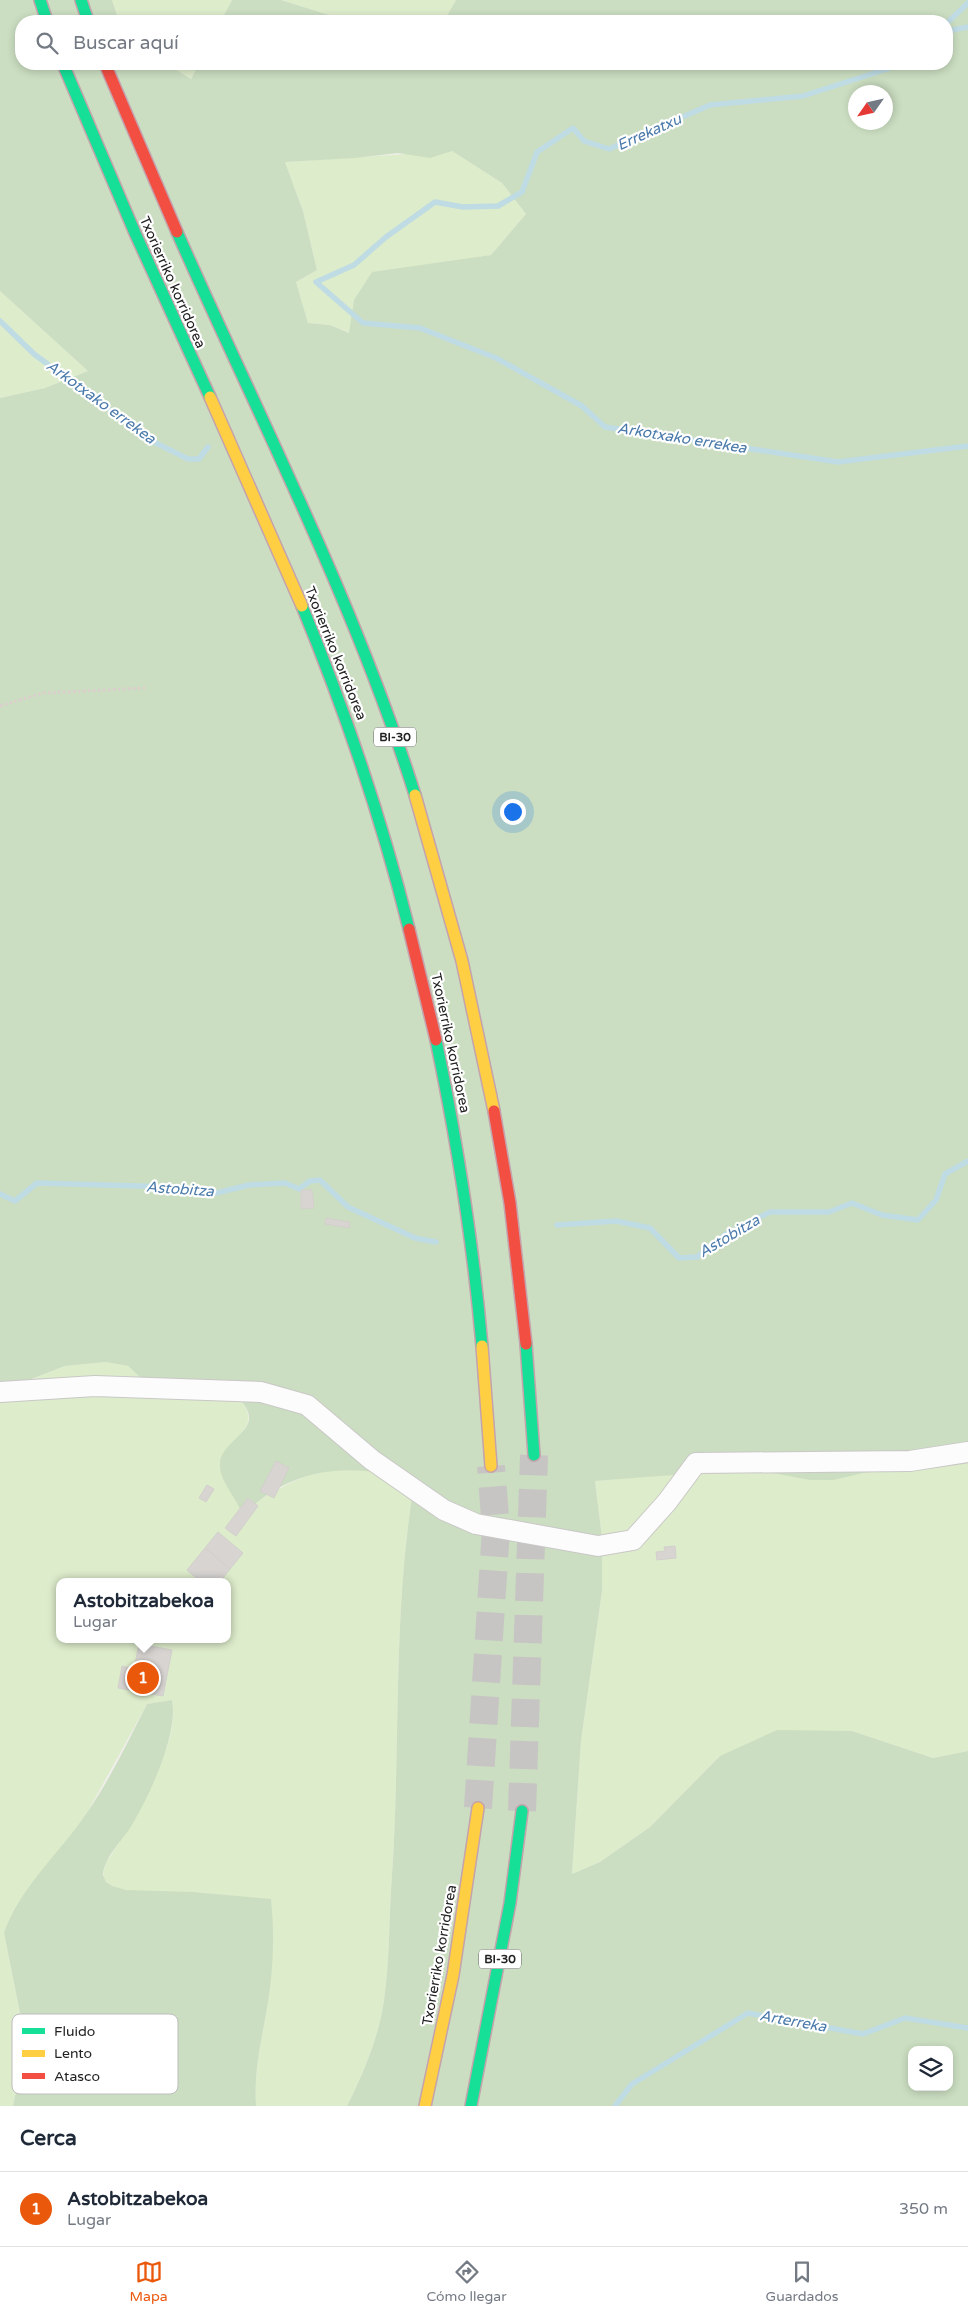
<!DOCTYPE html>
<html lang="es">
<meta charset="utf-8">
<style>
:root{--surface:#fff;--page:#f2f2f3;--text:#1f2937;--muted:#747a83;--line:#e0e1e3;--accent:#ea580c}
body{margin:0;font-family:"Varela Round",sans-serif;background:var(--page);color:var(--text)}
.controls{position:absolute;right:15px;bottom:15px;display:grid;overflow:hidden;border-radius:10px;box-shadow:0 2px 8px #0003}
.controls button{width:45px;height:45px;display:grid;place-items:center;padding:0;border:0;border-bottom:1px solid var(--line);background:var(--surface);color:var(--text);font:25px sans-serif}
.compass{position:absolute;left:848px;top:85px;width:45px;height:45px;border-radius:50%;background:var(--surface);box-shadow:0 2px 8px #0003;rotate:236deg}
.you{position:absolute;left:512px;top:811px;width:18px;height:18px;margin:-12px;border:4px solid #fff;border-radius:50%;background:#1a73e8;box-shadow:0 0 0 8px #1a73e833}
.badge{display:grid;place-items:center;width:32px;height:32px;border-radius:50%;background:var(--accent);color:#fff;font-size:16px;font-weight:700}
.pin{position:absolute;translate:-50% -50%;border:2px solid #fff;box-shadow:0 1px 5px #0006}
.popup{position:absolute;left:56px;top:1578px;width:175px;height:65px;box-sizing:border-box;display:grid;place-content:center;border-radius:10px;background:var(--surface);filter:drop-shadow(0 1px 4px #0005);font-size:16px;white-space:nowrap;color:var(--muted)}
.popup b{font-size:19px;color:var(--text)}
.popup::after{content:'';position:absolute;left:50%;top:100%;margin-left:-10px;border:10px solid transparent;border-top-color:var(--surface)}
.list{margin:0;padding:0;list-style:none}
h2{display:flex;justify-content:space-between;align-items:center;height:65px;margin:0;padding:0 20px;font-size:21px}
h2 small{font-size:16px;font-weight:400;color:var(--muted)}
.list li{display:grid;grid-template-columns:32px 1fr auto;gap:15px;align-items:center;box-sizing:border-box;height:75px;padding:0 20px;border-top:1px solid var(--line)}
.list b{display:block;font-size:19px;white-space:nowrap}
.list p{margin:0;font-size:16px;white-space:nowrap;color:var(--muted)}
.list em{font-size:16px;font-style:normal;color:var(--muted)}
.icon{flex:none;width:28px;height:28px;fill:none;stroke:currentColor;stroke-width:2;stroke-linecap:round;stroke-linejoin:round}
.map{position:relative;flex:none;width:968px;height:2106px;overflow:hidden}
.search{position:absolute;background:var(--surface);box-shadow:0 2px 8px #0003;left:15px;right:15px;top:15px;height:55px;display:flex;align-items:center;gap:12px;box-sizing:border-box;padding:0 18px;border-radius:20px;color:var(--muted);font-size:19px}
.sheet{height:140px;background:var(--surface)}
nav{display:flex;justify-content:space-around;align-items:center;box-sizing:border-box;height:70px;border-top:1px solid var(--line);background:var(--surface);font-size:14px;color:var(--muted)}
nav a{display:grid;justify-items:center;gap:2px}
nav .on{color:var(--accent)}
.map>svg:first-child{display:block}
.grass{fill:#ddeccb;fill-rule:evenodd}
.forest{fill:#cbdec1;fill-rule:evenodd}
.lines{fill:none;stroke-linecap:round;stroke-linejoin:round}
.stream{stroke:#bfdbe3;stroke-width:5.5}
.building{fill:#d7d4d2;stroke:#d3d0cc}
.highway-tunnel{stroke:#c7c5c3;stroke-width:28;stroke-dasharray:28 14;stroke-linecap:butt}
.street-casing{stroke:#c9c8c7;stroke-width:22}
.fast-casing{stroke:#c5a2ac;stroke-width:14}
.slow-casing{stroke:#c5a2ac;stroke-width:14}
.jam-casing{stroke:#c5a2ac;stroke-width:14}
.path{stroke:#dccecd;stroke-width:3;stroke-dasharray:2.5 2.5;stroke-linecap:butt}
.street{stroke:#fdfcfc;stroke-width:20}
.fast{stroke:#16e098;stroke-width:11}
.slow{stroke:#ffcf43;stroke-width:11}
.jam{stroke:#f24e42;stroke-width:11}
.labels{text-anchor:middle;stroke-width:4.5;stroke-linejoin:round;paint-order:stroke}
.shield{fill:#fff;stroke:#646464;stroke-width:1}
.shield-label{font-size:12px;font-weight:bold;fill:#222}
.street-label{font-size:14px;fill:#222;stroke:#fff}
.water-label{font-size:15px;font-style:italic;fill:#4a7aab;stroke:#fff}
.key{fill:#fff;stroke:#bdbdbd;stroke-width:1}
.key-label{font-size:14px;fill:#222}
</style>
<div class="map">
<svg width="968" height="2106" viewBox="0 0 968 2106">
<rect width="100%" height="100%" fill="#f0eeeb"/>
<!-- grass -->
<g class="grass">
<path d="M112,0H232L221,21H119Z"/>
<path d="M281,0H456L444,21H348Z"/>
<path d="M167,64H199L191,79Z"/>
<path d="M452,151L502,183L526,214L491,255L434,264L354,300L350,333L330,325L308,323L296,282L317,270L303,211L285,162Z"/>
<path d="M0,291L88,371L45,388L0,398Z"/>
<path d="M106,1362L128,1366L141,1378L238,1398C261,1421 241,1434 224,1453L242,1512C310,1466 334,1462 415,1479C392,1609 401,1743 392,1875C389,1914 390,1953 385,1992C381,2032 365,2070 347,2106H256C254,2072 260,2047 266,2014C273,1976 273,1937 271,1899C246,1899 220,1894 195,1892C172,1891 130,1897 111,1886C101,1880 103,1872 106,1863C130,1827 182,1744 172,1700L147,1704L87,1813L4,1933L26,2043L13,2106H0V1391L65,1366ZM59,1582H227V1639H59Z"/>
<path d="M968,1449V1751L933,1758L852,1731L720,1756L650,1827L600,1862L572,1874L581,1741L602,1591V1538L595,1481Z"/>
</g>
<!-- forest -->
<g class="forest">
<path d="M0,0H112L119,21H21V64H167L191,79L199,64H947V21H444L456,0H968V1449L833,1480H810L751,1469L595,1481L602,1538V1591L581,1741L572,1874L600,1862L650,1827L720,1756L777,1730L852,1731L933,1758L968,1751V2106H347C365,2070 381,2032 385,1992C390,1953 389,1914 392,1875C401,1743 392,1609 415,1479C365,1469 327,1463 280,1487C266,1494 255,1505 242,1513C236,1498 221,1482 220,1467C217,1438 272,1431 238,1398L141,1378L128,1366L106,1362L65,1366L0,1391V398L45,388L88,371L0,291ZM856,92H886V122H856ZM452,151L502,183L526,214L491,255L372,272L354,300L349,333L330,325L308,323L296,282L317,270L303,211L285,162L355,158L398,153L430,158ZM912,2050H949V2087H912Z"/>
<path d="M232,0H281L348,21H221Z"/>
<path d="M172,1700C179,1734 148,1799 130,1828C121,1842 104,1858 103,1875L106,1882L112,1886L126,1890L194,1892L271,1899C275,1937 273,1977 266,2014C260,2047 254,2072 256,2106H13L26,2043L4,1933C20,1887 59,1854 86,1814C110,1780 128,1741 147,1704Z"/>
</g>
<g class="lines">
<!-- stream -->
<g class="stream">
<path d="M947,23L968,3"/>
<path d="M947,31L968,27"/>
<path d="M896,64L887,69L803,96L710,105L609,149L584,141L573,128L537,152L522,192L498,206L463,207L435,202L386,237L354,265L316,282L363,323L420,328L496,358L582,406L605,427L838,462L968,446"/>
<path d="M0,321L34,354L150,440L188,459H199L208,447"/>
<path d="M0,1194L15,1201L37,1183L172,1187L212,1194L249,1185L285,1183L299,1189L310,1181L320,1180L348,1207L415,1238L436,1242"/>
<path d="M557,1225L616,1221L650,1228L679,1258L697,1257L726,1234L770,1212H829L852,1203L882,1215L918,1220L936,1200L945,1174L968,1161"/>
<path d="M615,2106L632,2084L748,2013L863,2034L905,2018L968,2028"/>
</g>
</g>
<!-- building -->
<g class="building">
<path d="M301,1190H312L314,1208L301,1209Z"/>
<path d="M326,1218L350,1222L349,1228L325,1224Z"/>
<path d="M276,1461L289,1468L274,1498L260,1491Z"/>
<path d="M207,1485L214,1489L206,1502L199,1498Z"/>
<path d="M248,1498L258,1506L236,1536L225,1528Z"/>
<path d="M218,1532L243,1553L230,1569L205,1548Z"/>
<path d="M675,1546L676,1558L657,1560L656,1552L665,1551L664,1547Z"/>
<path d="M205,1548L230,1569L220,1582H201L187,1570Z"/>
<path d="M139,1644L172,1650L163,1696L118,1688L122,1666L134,1669Z"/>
</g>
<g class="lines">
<!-- highway-tunnel -->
<g class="highway-tunnel">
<path d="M478,1808L496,1529L491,1466"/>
<path d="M522,1811L534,1455"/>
</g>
<!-- street casing -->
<g class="street-casing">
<path id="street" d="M0,1392L95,1386L261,1392L307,1405L372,1460L444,1510L476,1524L598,1546L633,1540L667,1502L696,1463L910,1461L968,1452"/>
</g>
<!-- fast casing -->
<g class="fast-casing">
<g id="fast">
<path d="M40,0L47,21"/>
<path d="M81,0L88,21"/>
<path d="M63,64L135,233L210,397"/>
<path d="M177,232C259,418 354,600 415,795"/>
<path d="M302,606C346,713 381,816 409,929"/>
<path d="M436,1040C457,1141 473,1242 482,1346"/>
<path d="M526,1344L534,1455"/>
<path d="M471,2106L510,1903L522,1811"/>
</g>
</g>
<!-- slow casing -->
<g class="slow-casing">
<g id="slow">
<path d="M210,397L302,606"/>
<path d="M415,795L462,961L494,1111"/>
<path d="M482,1346L491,1466"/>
<path d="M425,2106L453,1975L478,1808"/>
</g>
</g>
<!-- jam casing -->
<g class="jam-casing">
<g id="jam">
<path d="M105,64L177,232"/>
<path d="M409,929L436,1040"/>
<path d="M494,1111L510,1203L526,1344"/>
</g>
</g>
<!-- path -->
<path class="path" d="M0,706L43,693L145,688"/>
<!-- street -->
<use href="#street" class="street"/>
<!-- fast -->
<use href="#fast" class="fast"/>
<!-- slow -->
<use href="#slow" class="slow"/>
<!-- jam -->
<use href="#jam" class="jam"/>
</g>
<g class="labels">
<!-- shield labels -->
<g class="shield">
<rect x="374" y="727.5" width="42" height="19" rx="4"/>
<rect x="479" y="1949.5" width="42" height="19" rx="4"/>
</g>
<g class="shield-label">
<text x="395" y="741">BI-30</text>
<text x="500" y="1963">BI-30</text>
</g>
<!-- street labels -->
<g class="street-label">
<text transform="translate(173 282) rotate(66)" y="5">Txorierriko korridorea</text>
<text transform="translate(336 653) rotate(68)" y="5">Txorierriko korridorea</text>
<text transform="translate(451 1043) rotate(78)" y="5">Txorierriko korridorea</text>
<text transform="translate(439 1955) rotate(-80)" y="5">Txorierriko korridorea</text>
</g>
<!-- water labels -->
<g class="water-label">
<text transform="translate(649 132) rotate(-24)" y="5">Errekatxu</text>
<text transform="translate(101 402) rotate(36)" y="5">Arkotxako errekea</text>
<text transform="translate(682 438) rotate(9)" y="5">Arkotxako errekea</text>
<text transform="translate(180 1189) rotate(4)" y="5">Astobitza</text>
<text transform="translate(729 1236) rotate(-31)" y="5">Astobitza</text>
<text transform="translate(793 2021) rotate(10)" y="5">Arterreka</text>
</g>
</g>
<!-- legend -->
<rect x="12" y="2014" width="166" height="80" rx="8" class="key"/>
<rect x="22" y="2028" width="23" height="6" fill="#16e098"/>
<rect x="22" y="2050" width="23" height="7" fill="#ffcf43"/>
<rect x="22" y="2073" width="23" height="6" fill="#f24e42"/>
<g class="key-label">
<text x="54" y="2036">Fluido</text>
<text x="54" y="2058">Lento</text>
<text x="54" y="2081">Atasco</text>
</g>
</svg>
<div class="controls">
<button><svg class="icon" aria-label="layers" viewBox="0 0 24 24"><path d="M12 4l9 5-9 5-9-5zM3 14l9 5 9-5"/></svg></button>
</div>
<svg class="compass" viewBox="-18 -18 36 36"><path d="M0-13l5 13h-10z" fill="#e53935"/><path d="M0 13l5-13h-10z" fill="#747a83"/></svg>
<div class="you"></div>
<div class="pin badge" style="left:143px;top:1678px">1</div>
<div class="popup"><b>Astobitzabekoa</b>Lugar</div>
<div class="search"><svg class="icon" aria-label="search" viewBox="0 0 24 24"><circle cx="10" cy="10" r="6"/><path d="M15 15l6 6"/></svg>Buscar aquí</div>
</div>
<section class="sheet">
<h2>Cerca<small></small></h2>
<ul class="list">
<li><span class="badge">1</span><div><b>Astobitzabekoa</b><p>Lugar</p></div><em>350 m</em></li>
</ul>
</section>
<nav>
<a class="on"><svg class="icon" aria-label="map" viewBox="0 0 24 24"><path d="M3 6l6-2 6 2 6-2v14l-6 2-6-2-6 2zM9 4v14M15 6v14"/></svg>Mapa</a>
<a><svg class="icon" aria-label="directions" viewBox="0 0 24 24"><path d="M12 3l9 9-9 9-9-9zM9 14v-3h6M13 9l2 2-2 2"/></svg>Cómo llegar</a>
<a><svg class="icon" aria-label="saved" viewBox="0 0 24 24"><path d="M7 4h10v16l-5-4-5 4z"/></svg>Guardados</a>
</nav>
